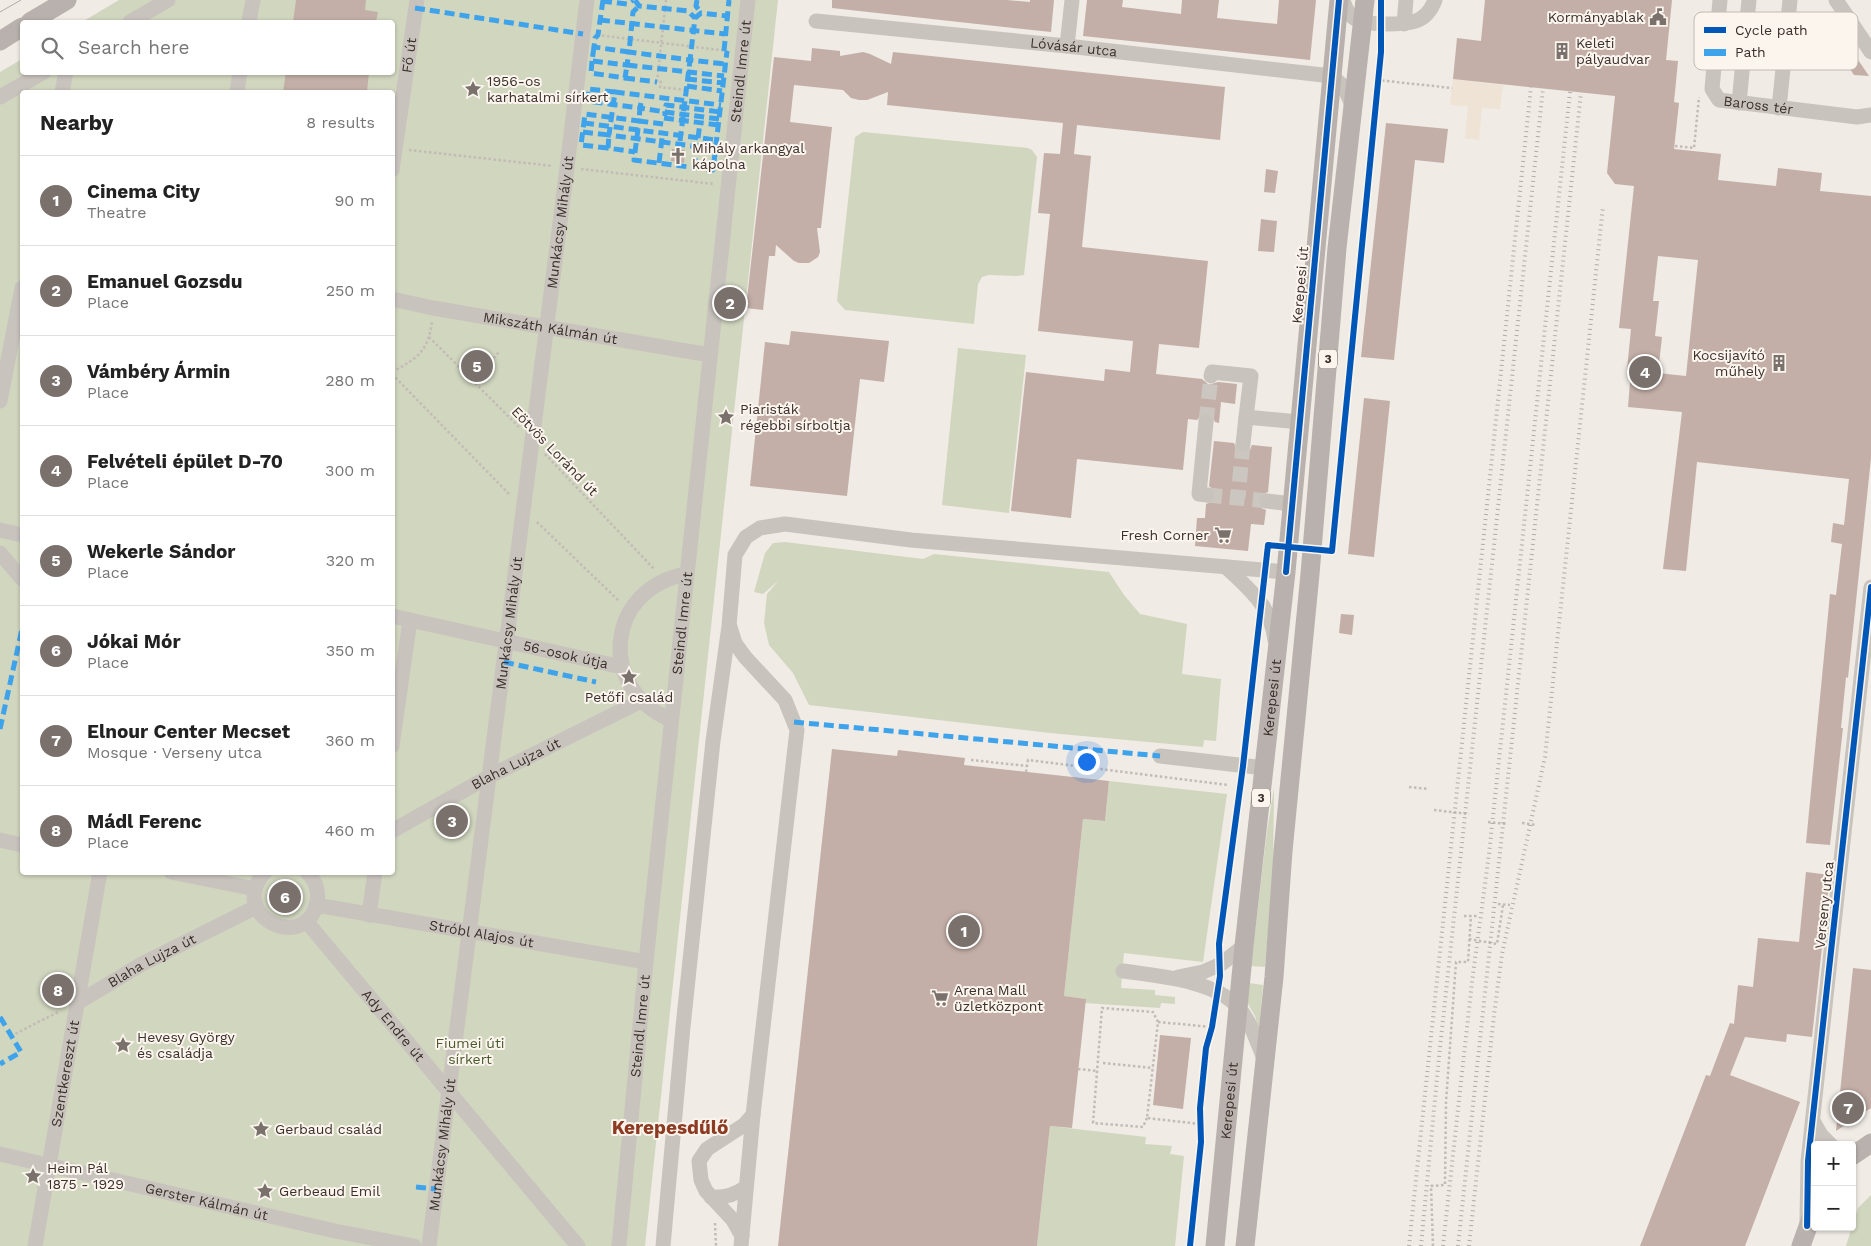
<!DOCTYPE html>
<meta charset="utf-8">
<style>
:root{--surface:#fff;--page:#f6f6f6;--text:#222;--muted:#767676;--line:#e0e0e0;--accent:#7a716c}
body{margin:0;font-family:"Work Sans",sans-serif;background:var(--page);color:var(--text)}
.controls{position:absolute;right:15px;bottom:15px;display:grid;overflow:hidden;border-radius:5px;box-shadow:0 1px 4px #0004}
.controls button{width:45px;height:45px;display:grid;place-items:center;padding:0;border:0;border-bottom:1px solid var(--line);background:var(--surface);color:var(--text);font:25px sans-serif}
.you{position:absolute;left:1086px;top:761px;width:18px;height:18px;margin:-12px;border:4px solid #fff;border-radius:50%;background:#1a73e8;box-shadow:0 0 0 8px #1a73e833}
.badge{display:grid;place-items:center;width:32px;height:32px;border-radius:50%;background:var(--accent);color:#fff;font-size:16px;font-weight:700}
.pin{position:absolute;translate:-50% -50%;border:2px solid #fff;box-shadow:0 1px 5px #0006}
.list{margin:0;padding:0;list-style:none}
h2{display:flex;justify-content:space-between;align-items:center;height:65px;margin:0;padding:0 20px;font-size:21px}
h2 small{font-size:16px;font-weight:400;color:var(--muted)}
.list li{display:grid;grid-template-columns:32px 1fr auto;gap:15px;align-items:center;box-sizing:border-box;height:90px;padding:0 20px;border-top:1px solid var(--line)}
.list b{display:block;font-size:19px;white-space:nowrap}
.list p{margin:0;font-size:16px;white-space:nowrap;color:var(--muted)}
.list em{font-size:16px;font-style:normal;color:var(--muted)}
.icon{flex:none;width:28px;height:28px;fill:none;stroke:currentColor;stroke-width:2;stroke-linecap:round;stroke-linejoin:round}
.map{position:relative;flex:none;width:1871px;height:1246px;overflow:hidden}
.search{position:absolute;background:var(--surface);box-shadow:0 1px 4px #0004;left:20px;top:20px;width:375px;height:55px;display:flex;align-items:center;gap:12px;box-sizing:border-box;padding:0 18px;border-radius:5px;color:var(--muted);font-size:19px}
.panel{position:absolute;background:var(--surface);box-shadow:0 1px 4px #0004;left:20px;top:90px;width:375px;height:785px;border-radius:5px}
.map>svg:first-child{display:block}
.green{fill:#d1d6bf;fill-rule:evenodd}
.plaza{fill:#eee3d5}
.building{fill:#c3afa7;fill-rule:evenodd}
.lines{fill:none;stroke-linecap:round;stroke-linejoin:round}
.minor-tunnel{stroke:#ccc6c0;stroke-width:15;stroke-dasharray:15 8;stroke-linecap:butt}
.path{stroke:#c2bbb6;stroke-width:2.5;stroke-dasharray:2.5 2.5;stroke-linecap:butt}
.minor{stroke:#c9c3be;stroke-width:15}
.major{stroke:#b8b1ad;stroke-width:19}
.tram{stroke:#b1aca8;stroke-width:1}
.rail{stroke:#b1aca8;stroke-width:4;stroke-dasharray:1 4;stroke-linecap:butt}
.quiet{stroke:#3fa3eb;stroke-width:5;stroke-dasharray:10 5;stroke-linecap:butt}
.cycleway-casing{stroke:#fbf5ee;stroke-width:9}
.cycleway{stroke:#0057b8;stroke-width:6}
.labels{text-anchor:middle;stroke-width:4;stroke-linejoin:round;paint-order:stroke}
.shield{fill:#fbf5ee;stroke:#756b66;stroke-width:1}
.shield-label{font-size:12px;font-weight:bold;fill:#3b302b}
.poi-label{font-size:14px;fill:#3b302b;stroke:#fbf5ee;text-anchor:start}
.street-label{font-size:14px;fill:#3b302b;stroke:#fbf5ee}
.park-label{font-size:14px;fill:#4a5a2e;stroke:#fbf5ee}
.district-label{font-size:19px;font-weight:bold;fill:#8c3b22;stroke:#fbf5ee}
.key{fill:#fbf5ee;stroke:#c1bab4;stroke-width:1}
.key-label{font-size:14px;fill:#3b302b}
</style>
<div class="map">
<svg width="1871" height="1246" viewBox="0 0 1871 1246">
<rect width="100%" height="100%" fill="#f0ebe5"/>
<!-- green -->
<g class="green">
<path d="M119,0H778L645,1246H0V72L22,59V72H392V22H82ZM22,92H392V872H22Z"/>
<path d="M863,132L1028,148L1032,150L1037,157L1024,275L1017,276L989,275L982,277L978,284L974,324L845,310L837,301L855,137Z"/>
<path d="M958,348L1026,355L1009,513L942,505Z"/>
<path d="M785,542L923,559L934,554L1109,572L1124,595L1140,614L1187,624L1182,674L1221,679L1216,741L1204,740L1203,747L1050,733L809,705L793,673L769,645L764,623L767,594L778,581L763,594L754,592L765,553L773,543Z"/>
<path d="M1109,781L1227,794L1203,962L1124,953L1121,988L1155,990V995L1175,997V1004L1161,1003L1160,1008L1085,1003V999L1064,996L1083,819L1105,821Z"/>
<path d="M1274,788L1273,873L1265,967L1251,966L1267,831Z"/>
<path d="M1249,983L1263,985L1259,1031L1255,1016L1247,1002Z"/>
<path d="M1050,1126L1146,1137L1145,1144L1172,1146L1170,1154L1184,1156L1175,1246H1037Z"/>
<path d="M1871,1195V1246H1846L1858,1208Z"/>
</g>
<!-- plaza -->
<path class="plaza" d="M1453,79L1503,85L1500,109L1482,108L1479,140L1465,138L1468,106L1450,105Z"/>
<!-- building -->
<g class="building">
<path d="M296,0H366L365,10L378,12L376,22H293Z"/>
<path d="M832,0H1007L1030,2V0H1054L1051,32L832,8Z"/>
<path d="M1087,0H1123L1122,7L1181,14L1182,0H1219L1217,18L1277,24L1279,0H1316L1310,60L1083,36Z"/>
<path d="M1485,0H1672L1666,60L1678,61L1674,102L1679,103L1674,149L1721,154L1718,180L1776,186L1778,168L1822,173L1820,191L1871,196V458L1848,678L1846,677L1841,728H1843L1830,845L1806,843L1830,594L1836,595L1842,544L1831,542L1833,523L1844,525L1849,479L1697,462L1686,571L1663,569L1682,412L1628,407L1631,370H1627L1631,329L1619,328L1634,186L1615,184L1607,173L1615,96L1453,79L1457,38L1481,41ZM1658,256L1698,260L1686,376L1658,373L1662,337L1655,336L1659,301H1653Z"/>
<path d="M1829,17L1869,76L1854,75L1827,35Z"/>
<path d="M812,48L840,51V56L863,52L870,54L891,64L893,52L1225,87L1220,140L1077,125L1074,154L1091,156L1082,247L1208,261L1199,348L1159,344L1156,374L1202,379L1209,385L1218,382L1237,384L1235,404L1221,402L1219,423L1215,422L1212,415L1207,413L1202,414L1197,420L1188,419L1183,470L1077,459L1071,518L1011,511L1026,372L1104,381L1105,369L1130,372L1133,341L1038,331L1050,214L1038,213L1044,153L1060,154L1063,123L887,105L888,92L867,100H859L851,98L843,90L794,85L790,122L832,127L821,228H817L820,252L818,257L809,263H799L794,261L776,245L775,256H769L763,310L746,308L774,57L811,61Z"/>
<path d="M286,72H369L367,92H283Z"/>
<path d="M1386,123L1448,129L1444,163L1415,160L1394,360L1361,357Z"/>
<path d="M672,149L685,150L684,163L671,161Z"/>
<path d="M1266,169L1278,171L1275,193L1264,192Z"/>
<path d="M1261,219L1277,221L1274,252L1258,251Z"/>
<path d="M791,331L889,341L884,382L860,379L847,496L750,486L765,342L789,345Z"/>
<path d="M1364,398L1390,401L1374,557L1348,554Z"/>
<path d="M1214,441L1234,443L1237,451L1242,453L1250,450L1252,445L1272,447L1268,492L1260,495L1258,500L1261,508L1266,510L1264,525L1251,524L1248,551L1195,546L1197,518H1205L1206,504L1214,501L1216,497L1215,491L1209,486Z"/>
<path d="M1341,614L1354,615L1352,635L1339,633Z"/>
<path d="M832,749L897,756L898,750L965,758L964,765L1109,781L1105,821L1083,819L1064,996L1086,999L1072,1128L1050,1126L1037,1246H778Z"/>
<path d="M1806,872L1830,875L1812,1037L1787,1034L1786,1042L1745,1037L1730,1075L1800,1102L1745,1246H1640L1706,1075L1710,1076L1730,1023L1734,1024L1738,985L1753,987L1758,938L1799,942Z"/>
<circle cx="285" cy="897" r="13"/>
<path d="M1853,968L1871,970V1108L1836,1131Z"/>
<path d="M1160,1035L1191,1038L1183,1109L1153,1105Z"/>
</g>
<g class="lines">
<!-- minor-tunnel -->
<g class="minor-tunnel">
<path d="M1206,422L1211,376"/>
<path d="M1243,444L1238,498L1267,501"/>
<path d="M1207,495L1238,498"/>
</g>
<!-- path -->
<g class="path">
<path d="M666,0L657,82H661L660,87L686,90"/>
<path d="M597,35L728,51"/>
<path d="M1377,80L1452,88"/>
<path d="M1675,146L1694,148L1699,97"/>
<path d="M409,150L553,166"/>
<path d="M581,169L714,184"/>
<path d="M429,337L519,427"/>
<path d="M392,372C418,358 428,351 432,322"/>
<path d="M392,374L510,495"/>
<path d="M474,381L499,352"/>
<path d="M545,454L655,570"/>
<path d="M537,522L619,601"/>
<path d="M971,760L1027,766"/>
<path d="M1026,772L1028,760L1228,785"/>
<path d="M1409,787L1428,789"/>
<path d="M1434,810L1469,814"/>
<path d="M1488,822L1507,824"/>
<path d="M1522,823L1536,825"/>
<path d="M1498,904L1510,905"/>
<path d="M1464,916H1477"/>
<path d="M1469,939L1497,944L1503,905"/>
<path d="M56,981L66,983"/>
<path d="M11,1036L60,1011"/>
<path d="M1103,1063L1153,1068"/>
<path d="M1078,1069L1097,1071"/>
<path d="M1147,1118L1143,1127L1093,1123L1102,1008L1153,1012L1158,1022"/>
<path d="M1200,1124L1147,1118L1158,1022L1212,1027"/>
<path d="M1852,1187L1856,1190"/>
<path d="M715,1223L716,1246"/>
<path d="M1433,1246L1431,1186L1445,1185L1446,1102L1456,962H1468L1471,916"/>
</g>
<!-- minor -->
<g class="minor">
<path d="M1343,0C1349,24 1365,23 1386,24C1409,24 1426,24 1435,0"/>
<path id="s1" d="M1720,0L1712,89L1719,100L1857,117L1871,115"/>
<path d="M1836,0L1871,52"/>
<path id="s2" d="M816,21L1067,46L1332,76L1344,87L1352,105"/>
<path d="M130,22L168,0"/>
<path d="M249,22L253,0"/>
<path d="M1404,24L1406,0"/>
<path d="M1067,46L1072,0"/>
<path d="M62,92L66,72"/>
<path d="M237,92L240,72"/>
<path d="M0,97L44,72"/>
<path d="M1739,103L1749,0"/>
<path d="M1779,108L1790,0"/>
<path id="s3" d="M392,170L417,0"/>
<path id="s4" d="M392,299L433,308L710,355"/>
<path d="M1211,376L1212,372L1251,376L1246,417"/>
<path d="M0,401L22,288"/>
<path d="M1206,422L1199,494L1207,495"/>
<path d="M1243,444L1246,417L1300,422"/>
<path d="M1267,501L1292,504"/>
<path d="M0,530L22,535"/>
<path d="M0,553L22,579"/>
<path d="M1226,567C1250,590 1271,606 1275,640"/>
<path id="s5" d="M392,616L622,667"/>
<path d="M730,627L735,643L745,657L785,700L797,730L753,1115L741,1246"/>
<path d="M671,720C596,688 606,588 687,574"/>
<path d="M392,746L410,620"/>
<path d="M1160,756L1265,768"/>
<path id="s6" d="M392,831L488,777L641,701"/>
<path d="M0,840L22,845"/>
<path d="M171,872L255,889"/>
<path d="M265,872C225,916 308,955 317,901C319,890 315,880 307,872"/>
<path id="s7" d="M316,905L646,962"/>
<path d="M369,915L375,872"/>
<path id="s8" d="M306,921L578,1246"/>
<path d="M1123,971C1157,976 1215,980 1239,1008C1251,1023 1257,1041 1264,1059"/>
<path d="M1178,977L1203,972L1221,964L1244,946"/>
<path id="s9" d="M77,1003L142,964L256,907"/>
<path d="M1813,1121L1821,1135L1831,1145"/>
<path id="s10" d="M0,1154L335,1231L414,1246"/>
<path d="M711,1197C724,1198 735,1195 746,1187"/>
<path d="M1807,1222L1808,1161L1871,587"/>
<path d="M742,1236L733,1220L706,1191L701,1180L699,1161L707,1149L744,1125L753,1115"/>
<path id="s11" d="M35,1246L100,872"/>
<path id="s12" d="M429,1246L567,168L587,0"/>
<path id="s13" d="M619,1246L646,962L748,0"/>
<path d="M663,1246L683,1027L713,741L729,626L735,555L746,537L760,528L785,524L911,540L1286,572"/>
</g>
<!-- major -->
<g class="major">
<path d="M30,22L67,0"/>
<path d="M0,41L22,27"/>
<path d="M1852,1156L1871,1143"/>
<path id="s14" d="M1215,1246L1244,946L1286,572L1339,0"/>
<path d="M1245,1246L1274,977L1283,851L1310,574L1337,248L1365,0"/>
<path d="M1801,1246L1815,1207"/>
</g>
<!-- tram -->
<path class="tram" d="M0,12L21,0"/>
<!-- rail -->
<g class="rail">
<path d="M1409,1246L1531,87"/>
<path d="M1421,1246L1439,1057L1543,89"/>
<path d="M1443,1246L1472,982L1489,854L1570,92"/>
<path d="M1458,1246L1581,93"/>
<path d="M1469,1246L1494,1015L1502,954L1545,757L1603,206"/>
</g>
<!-- quiet -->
<g class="quiet">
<path d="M603,0L598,35L595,38L594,47L629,52L633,12L639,6"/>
<path d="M635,0L639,6L688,11L695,18"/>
<path d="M697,0L696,6L701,13"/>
<path d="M602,1L627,4L633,0"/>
<path d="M415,8L583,34"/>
<path d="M600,20L725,34"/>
<path d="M594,47L592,61L627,65L629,52L690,60L695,18L701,13L727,16"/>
<path d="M724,51L729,0"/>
<path d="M592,61L591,73L625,78L627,65L724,76"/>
<path d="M625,78L657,82"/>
<path d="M687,79L723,83"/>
<path d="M687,86L722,91"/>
<path d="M615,92L588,89L587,101L640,108L639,121L664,124"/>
<path d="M641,103L640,108L665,112V116"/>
<path d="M664,118L718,125"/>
<path d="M719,119L665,112L666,105L720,112"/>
<path d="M584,123L716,140"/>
<path d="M583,132L609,135L608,148L635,152"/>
<path d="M680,141L690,60L725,64"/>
<path d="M608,148L581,145L585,114L639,121L634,160L713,170L727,51"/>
<path d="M715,149L609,135L615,92L721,105"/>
<path d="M659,163L662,138"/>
<path d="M694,168L700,123"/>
<path d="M504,662L596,682"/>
<path d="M794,722L1160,756"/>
<path d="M0,729L22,629"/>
<path d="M0,1017L21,1052L0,1064"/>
<path d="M416,1187L436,1189"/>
</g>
<!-- cycleway casing -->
<g class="cycleway-casing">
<g id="cycleway">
<path d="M1286,572L1339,0"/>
<path d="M1807,1226L1808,1161L1871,587"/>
<path d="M1190,1246L1201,1142L1200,1108L1206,1048L1212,1027L1220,976L1219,944L1243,766L1268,545L1332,551L1381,52V0"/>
</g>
</g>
<!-- cycleway -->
<use href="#cycleway" class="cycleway"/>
</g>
<!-- icons -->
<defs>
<g id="civic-bare" transform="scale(1.35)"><path d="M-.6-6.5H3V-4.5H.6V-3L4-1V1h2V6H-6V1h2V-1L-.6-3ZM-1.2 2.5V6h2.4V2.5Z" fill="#7a716c" stroke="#fbf5ee" stroke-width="2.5" paint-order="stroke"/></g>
<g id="building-bare" transform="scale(1.35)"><path d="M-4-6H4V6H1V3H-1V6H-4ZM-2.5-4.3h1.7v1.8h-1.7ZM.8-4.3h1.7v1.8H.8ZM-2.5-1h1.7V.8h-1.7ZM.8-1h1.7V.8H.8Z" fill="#7a716c" stroke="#fbf5ee" stroke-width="2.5" paint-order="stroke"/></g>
<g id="sight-bare" transform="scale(1.35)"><path d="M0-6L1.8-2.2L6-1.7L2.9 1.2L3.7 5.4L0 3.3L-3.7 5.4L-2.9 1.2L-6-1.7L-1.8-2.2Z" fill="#7a716c" stroke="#fbf5ee" stroke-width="2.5" paint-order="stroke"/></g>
<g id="church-bare" transform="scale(1.35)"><path d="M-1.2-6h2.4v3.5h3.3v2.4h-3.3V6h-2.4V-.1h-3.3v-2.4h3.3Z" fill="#7a716c" stroke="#fbf5ee" stroke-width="2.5" paint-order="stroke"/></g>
<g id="supermarket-bare" transform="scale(1.35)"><path d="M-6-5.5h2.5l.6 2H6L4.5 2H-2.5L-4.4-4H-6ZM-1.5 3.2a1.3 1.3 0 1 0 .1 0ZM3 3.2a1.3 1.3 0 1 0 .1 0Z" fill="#7a716c" stroke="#fbf5ee" stroke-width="2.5" paint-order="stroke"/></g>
</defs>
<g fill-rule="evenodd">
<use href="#civic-bare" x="1658" y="17"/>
<use href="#building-bare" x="1562" y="51"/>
<use href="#sight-bare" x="473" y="89"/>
<use href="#church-bare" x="678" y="156"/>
<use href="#building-bare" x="1779" y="363"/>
<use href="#sight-bare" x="726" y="417"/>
<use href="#supermarket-bare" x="1223" y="535"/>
<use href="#sight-bare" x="629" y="677"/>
<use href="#supermarket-bare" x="940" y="998"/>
<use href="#sight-bare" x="123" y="1045"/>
<use href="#sight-bare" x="261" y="1129"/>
<use href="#sight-bare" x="33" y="1176"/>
<use href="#sight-bare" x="265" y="1191"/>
</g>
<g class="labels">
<!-- shield labels -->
<g class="shield">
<rect x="1319" y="349.5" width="18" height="19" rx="4"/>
<rect x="1252" y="788.5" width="18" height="19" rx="4"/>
</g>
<g class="shield-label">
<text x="1328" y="363">3</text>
<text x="1261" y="802">3</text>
</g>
<!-- poi labels -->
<g class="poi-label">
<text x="1644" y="22" text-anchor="end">Kormányablak</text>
<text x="1576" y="48">Keleti<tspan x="1576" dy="16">pályaudvar</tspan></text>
<text x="487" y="86">1956-os<tspan x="487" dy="16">karhatalmi sírkert</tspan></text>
<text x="692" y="153">Mihály arkangyal<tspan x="692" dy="16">kápolna</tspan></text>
<text x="1765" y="360" text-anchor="end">Kocsijavító<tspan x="1765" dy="16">műhely</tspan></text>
<text x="740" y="414">Piaristák<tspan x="740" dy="16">régebbi sírboltja</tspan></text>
<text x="1209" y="540" text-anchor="end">Fresh Corner</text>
<text x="629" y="702" text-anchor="middle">Petőfi család</text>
<text x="954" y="995">Arena Mall<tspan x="954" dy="16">üzletközpont</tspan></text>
<text x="137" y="1042">Hevesy György<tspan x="137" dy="16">és családja</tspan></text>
<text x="275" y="1134">Gerbaud család</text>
<text x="47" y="1173">Heim Pál<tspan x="47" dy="16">1875 - 1929</tspan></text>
<text x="279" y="1196">Gerbeaud Emil</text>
</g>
<!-- street labels -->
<g class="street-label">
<text dy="5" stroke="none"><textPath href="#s2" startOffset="259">Lóvásár utca</textPath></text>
<text dy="5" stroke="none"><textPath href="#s3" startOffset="116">Fő út</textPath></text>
<text dy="5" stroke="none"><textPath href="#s13" startOffset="1181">Steindl Imre út</textPath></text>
<text dy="5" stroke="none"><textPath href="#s1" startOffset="142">Baross tér</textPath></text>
<text dy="5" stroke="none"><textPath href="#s12" startOffset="1032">Munkácsy Mihály út</textPath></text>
<text transform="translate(1300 285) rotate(-85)" y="5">Kerepesi út</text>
<text dy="5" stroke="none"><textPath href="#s4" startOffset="161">Mikszáth Kálmán út</textPath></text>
<text transform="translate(555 451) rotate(46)" y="5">Eötvös Loránd út</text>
<text dy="5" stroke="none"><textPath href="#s12" startOffset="628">Munkácsy Mihály út</textPath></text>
<text dy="5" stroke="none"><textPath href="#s13" startOffset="626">Steindl Imre út</textPath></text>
<text dy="5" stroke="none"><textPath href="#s5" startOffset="178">56-osok útja</textPath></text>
<text dy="5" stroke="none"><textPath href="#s14" startOffset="551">Kerepesi út</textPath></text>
<text dy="5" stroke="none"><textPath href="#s6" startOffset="141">Blaha Lujza út</textPath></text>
<text transform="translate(1824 905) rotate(-84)" y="5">Verseny utca</text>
<text dy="5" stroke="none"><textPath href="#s7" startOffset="168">Stróbl Alajos út</textPath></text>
<text dy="5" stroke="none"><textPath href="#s9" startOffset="86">Blaha Lujza út</textPath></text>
<text dy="5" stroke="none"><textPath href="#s13" startOffset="221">Steindl Imre út</textPath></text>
<text dy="5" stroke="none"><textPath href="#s8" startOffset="136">Ady Endre út</textPath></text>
<text dy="5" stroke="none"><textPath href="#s11" startOffset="175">Szentkereszt út</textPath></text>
<text dy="5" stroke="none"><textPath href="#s14" startOffset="146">Kerepesi út</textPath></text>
<text dy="5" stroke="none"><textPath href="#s12" startOffset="102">Munkácsy Mihály út</textPath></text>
<text dy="5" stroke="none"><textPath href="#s10" startOffset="212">Gerster Kálmán út</textPath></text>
</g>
<!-- park labels -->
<g class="park-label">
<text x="470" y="1048">Fiumei úti<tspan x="470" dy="16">sírkert</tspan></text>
</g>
<!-- district labels -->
<g class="district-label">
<text x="670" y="1134">Kerepesdűlő</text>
</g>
</g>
<!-- legend -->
<rect x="1694" y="12" width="164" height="58" rx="8" class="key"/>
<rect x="1704" y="27" width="22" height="6" fill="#0057b8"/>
<rect x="1704" y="49" width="22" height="7" fill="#3fa3eb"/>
<g class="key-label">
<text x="1735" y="35">Cycle path</text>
<text x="1735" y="57">Path</text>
</g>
</svg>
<div class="controls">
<button>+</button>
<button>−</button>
</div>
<div class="you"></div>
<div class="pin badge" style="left:964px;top:931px">1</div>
<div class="pin badge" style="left:730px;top:303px">2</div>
<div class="pin badge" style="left:452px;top:821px">3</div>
<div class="pin badge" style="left:1645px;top:372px">4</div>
<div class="pin badge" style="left:477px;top:366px">5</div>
<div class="pin badge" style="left:285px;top:897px">6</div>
<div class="pin badge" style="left:1848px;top:1108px">7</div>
<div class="pin badge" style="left:58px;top:990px">8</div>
<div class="search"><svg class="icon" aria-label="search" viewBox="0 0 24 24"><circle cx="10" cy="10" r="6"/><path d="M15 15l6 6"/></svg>Search here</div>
<section class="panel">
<h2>Nearby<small>8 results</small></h2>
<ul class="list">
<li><span class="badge">1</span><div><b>Cinema City</b><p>Theatre</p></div><em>90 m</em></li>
<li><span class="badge">2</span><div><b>Emanuel Gozsdu</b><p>Place</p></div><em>250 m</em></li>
<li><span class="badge">3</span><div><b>Vámbéry Ármin</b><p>Place</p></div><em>280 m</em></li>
<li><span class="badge">4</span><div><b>Felvételi épület D-70</b><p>Place</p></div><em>300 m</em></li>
<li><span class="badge">5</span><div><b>Wekerle Sándor</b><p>Place</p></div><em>320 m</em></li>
<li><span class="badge">6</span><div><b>Jókai Mór</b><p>Place</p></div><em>350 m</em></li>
<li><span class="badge">7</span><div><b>Elnour Center Mecset</b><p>Mosque · Verseny utca</p></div><em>360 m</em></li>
<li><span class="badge">8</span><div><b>Mádl Ferenc</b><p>Place</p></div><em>460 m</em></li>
</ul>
</section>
</div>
